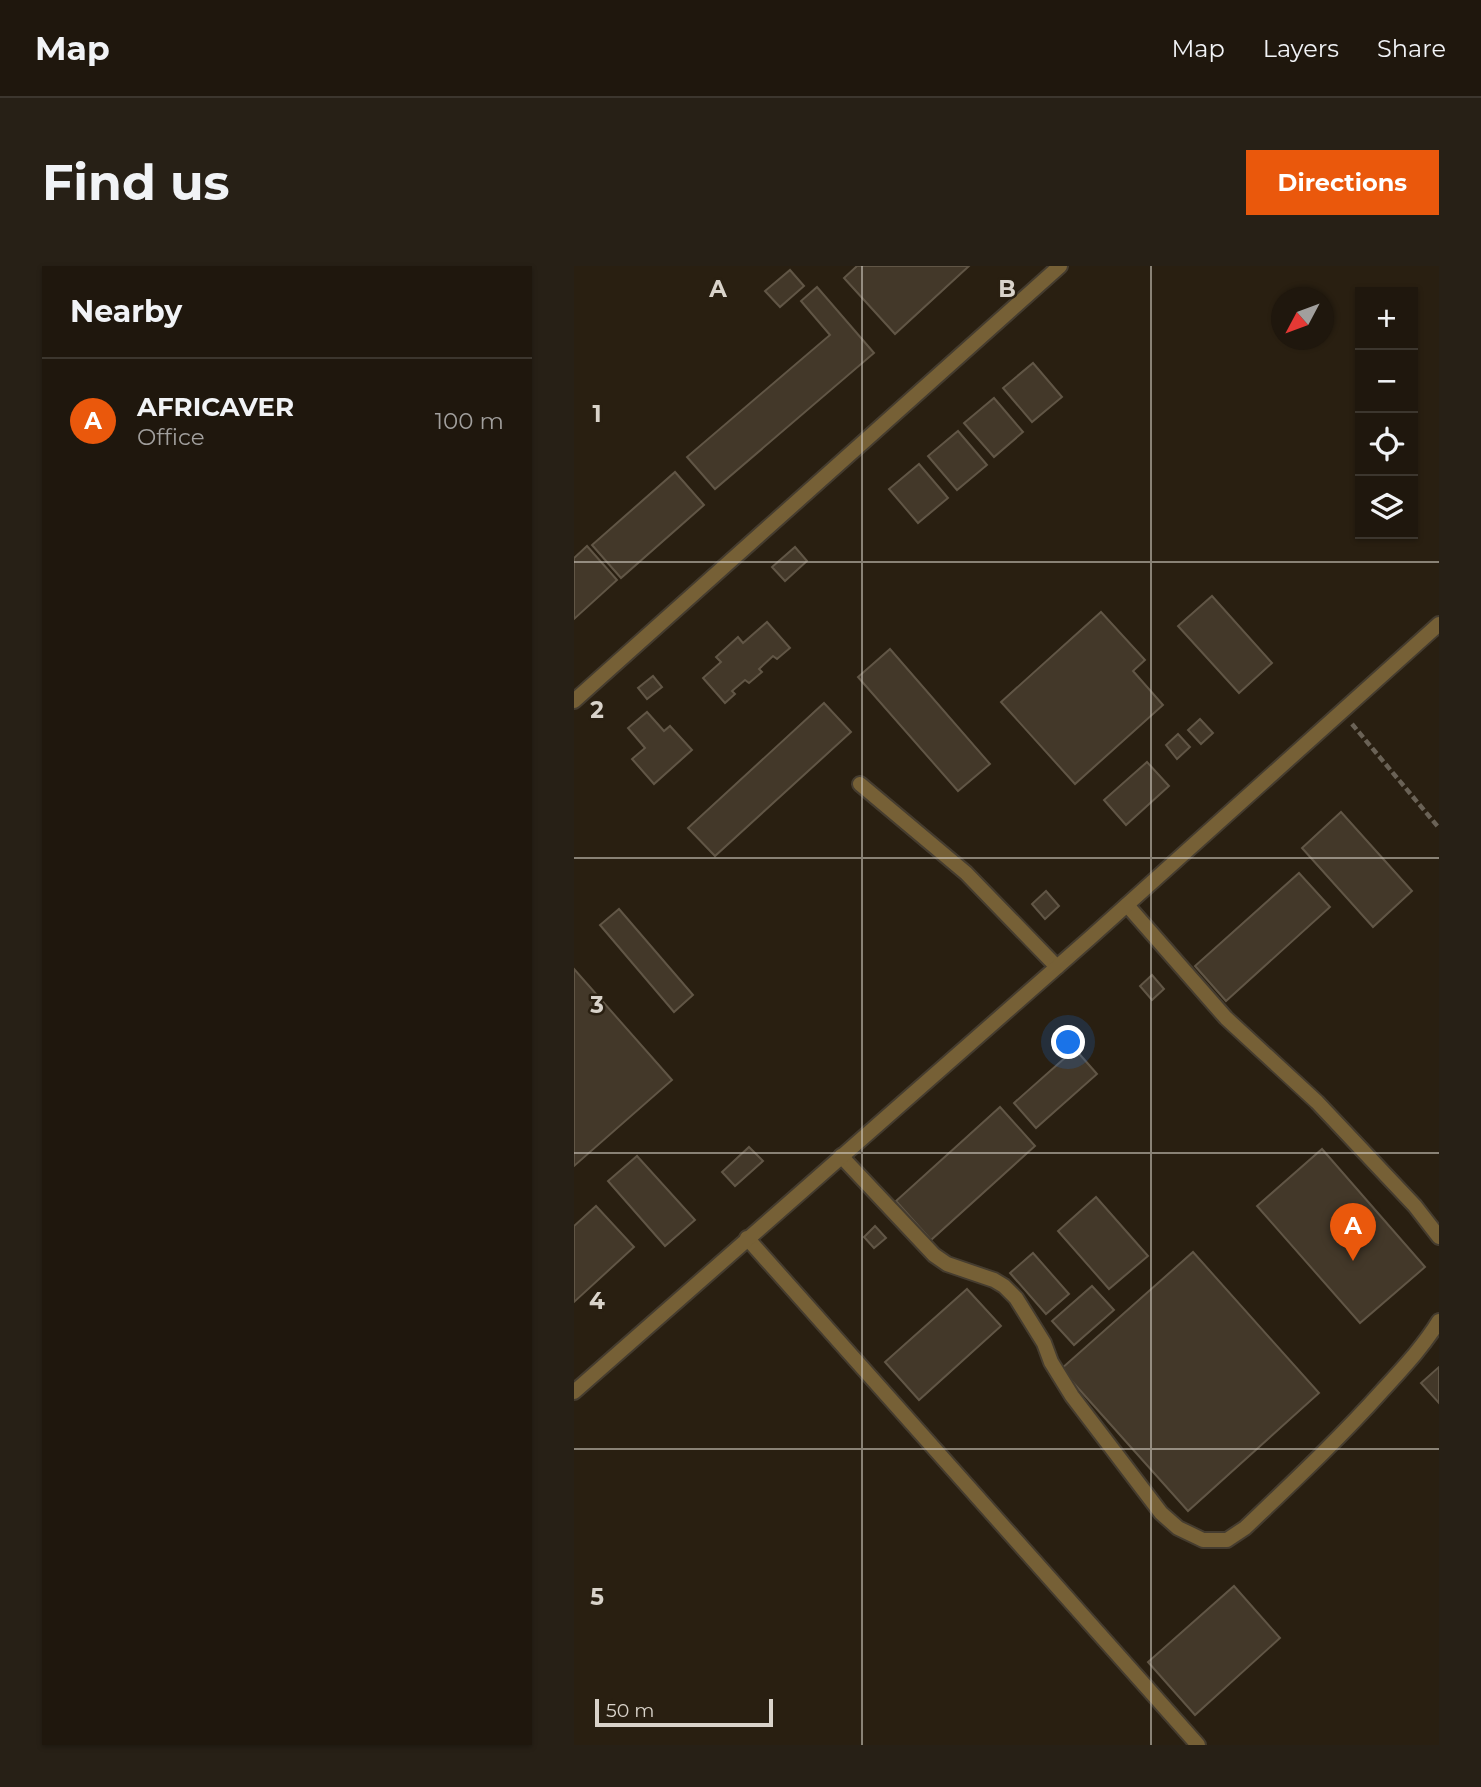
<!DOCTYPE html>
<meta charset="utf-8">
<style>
:root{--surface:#1f170d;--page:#272016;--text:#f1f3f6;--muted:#a19f9d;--line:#3c362e;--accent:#ea580c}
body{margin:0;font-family:Montserrat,sans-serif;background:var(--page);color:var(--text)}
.controls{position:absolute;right:21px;top:21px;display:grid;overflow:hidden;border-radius:0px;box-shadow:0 2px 5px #0004}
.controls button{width:63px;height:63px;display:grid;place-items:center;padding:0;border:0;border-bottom:2px solid var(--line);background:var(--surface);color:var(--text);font:35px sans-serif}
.compass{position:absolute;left:697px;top:21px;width:63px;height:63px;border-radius:50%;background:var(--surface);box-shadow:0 2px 5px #0004;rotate:229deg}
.scale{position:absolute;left:21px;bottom:18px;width:178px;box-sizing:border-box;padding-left:7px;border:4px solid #d9d3ca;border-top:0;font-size:19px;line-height:24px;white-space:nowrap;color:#d9d3ca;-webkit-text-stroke:5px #291f11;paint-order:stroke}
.you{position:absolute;left:495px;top:777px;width:24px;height:24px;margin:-18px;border:5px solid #fff;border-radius:50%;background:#1a73e8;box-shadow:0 0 0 10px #1a73e833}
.badge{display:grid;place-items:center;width:46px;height:46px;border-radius:50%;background:var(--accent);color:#fff;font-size:23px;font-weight:700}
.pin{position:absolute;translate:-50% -58px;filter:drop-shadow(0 2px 4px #0008)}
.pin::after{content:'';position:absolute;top:37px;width:24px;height:21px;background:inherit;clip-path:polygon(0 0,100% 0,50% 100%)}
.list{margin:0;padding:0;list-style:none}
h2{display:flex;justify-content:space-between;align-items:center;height:91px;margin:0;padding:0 28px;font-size:30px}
h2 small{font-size:23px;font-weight:400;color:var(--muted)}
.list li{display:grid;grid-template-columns:46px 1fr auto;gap:21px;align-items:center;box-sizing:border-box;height:126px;padding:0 28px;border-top:2px solid var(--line)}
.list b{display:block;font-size:26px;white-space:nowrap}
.list p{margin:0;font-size:23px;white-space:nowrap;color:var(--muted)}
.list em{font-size:23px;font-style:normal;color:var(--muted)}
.icon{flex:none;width:38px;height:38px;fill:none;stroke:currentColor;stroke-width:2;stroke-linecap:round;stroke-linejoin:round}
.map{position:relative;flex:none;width:865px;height:1479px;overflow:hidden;border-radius:0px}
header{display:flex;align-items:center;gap:42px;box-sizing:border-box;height:98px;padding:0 35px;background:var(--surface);border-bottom:2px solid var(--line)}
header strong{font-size:33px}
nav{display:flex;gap:38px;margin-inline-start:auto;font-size:24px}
.intro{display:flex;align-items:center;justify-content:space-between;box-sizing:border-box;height:168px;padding:0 42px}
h1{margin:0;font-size:49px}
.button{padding:18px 32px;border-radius:0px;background:var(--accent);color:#fff;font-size:24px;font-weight:700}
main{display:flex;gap:42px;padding:0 42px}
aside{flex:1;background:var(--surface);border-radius:0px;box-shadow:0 2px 5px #0004}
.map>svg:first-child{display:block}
.building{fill:#433829;stroke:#615646;stroke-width:2}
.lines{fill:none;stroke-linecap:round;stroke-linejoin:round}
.lane-casing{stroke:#453c2f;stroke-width:18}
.street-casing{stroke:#453c2f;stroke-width:18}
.path{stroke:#6a6256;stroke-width:4.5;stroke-dasharray:7 3.5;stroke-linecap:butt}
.lane{stroke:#766036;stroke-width:14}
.street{stroke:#766036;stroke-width:14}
.grid{fill:none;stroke:#d9d3ca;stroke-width:2;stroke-opacity:0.55}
.grid-label{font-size:23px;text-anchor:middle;font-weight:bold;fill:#d9d3ca;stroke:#291f11;stroke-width:5;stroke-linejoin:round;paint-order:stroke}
</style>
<header>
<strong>Map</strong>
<nav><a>Map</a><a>Layers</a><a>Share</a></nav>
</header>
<div class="intro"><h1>Find us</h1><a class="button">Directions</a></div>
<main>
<aside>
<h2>Nearby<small></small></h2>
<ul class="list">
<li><span class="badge">A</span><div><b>AFRICAVER</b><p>Office</p></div><em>100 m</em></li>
</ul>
</aside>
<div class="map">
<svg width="865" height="1479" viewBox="0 0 865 1479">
<rect width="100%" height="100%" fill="#291f11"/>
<!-- building -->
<g class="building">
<path d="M283,0H395L321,68L270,12Z"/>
<path d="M216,4L230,20L206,41L191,25Z"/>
<path d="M243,21L300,87L141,223L113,191L256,69L227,35Z"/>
<path d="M459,97L488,131L458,156L429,122Z"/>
<path d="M420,132L449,166L420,191L390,157Z"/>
<path d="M384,165L413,199L383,224L354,190Z"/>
<path d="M345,198L374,232L344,257L315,223Z"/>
<path d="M101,206L130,239L47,312L18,279Z"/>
<path d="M13,280L43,314L0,353V292Z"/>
<path d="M221,281L233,295L211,315L198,301Z"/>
<path d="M638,330L698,397L665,427L604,360Z"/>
<path d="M527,346L571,394L559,405L589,439L501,518L427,436Z"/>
<path d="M193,356L216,382L203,393L199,390L185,403L188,406L175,417L171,414L158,425L161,428L151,437L129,412L147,396L142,391L164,371L169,377Z"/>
<path d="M316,383L416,498L384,525L284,411Z"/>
<path d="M79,410L88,421L73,433L64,422Z"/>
<path d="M250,437L277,466L141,590L114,562Z"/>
<path d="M73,446L90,465L96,460L118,484L80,518L58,493L71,482L54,462Z"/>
<path d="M626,453L639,467L627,478L614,464Z"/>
<path d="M604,468L616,481L603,493L592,479Z"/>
<path d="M573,496L595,520L552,559L530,534Z"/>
<path d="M767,546L838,625L799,661L728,582Z"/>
<path d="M725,607L756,641L652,735L621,700Z"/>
<path d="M472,625L485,640L471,653L458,638Z"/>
<path d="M45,643L119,729L100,746L26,659Z"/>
<path d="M0,703L98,814L0,900Z"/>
<path d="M578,709L590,723L578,734L566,720Z"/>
<path d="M501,783L523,808L462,862L440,837Z"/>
<path d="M426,841L461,880L357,974L322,935Z"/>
<path d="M175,881L189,895L161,920L148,906Z"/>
<path d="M748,883L851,1001L786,1057L683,940Z"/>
<path d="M63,890L121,954L91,980L34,915Z"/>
<path d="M522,931L574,990L535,1023L484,965Z"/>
<path d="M22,940L60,981L0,1036V960Z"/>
<path d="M301,960L312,972L300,982L290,971Z"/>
<path d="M619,986L745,1127L614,1245L487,1103Z"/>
<path d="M459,987L495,1028L472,1048L436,1007Z"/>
<path d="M518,1020L540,1044L500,1079L478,1055Z"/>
<path d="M393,1023L427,1060L345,1134L311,1096Z"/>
<path d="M865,1101V1137L847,1117Z"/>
<path d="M660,1320L706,1372L621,1449L574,1396Z"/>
</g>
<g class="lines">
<!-- lane casing -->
<g class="lane-casing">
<g id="lane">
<path d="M286,518L392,607L483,701"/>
<path d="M553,639L652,752L743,836L841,940L865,971"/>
<path d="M267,890L360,989L373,998L420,1014L430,1020L442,1032L470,1077L477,1096L498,1130L587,1247L604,1262L629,1274H653L671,1262C718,1217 765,1173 808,1125C828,1103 849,1081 865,1055"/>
</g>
</g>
<!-- street casing -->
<g class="street-casing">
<g id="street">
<path d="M0,435L486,0"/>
<path d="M173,972L624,1479"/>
<path d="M0,1126L516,672L865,358"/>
</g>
</g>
<!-- path -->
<path class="path" d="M778,458L865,562"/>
<!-- lane -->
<use href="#lane" class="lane"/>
<!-- street -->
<use href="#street" class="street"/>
</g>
<!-- grid -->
<path class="grid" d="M288,0V1479M577,0V1479M0,296H865M0,592H865M0,887H865M0,1183H865"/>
<g class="grid-label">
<text x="144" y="31">A</text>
<text x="433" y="31">B</text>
<text x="23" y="156">1</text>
<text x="23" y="452">2</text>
<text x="23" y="747">3</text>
<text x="23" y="1043">4</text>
<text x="23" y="1339">5</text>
</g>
</svg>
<div class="controls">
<button>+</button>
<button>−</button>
<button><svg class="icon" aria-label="locate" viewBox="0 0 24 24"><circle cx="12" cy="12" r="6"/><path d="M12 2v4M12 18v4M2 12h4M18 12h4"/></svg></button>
<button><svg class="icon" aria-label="layers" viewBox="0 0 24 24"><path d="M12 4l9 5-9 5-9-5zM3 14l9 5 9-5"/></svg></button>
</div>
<svg class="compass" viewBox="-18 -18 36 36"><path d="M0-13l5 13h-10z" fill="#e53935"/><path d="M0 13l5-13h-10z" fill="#a19f9d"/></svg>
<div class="scale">50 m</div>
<div class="you"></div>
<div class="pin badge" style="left:779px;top:995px">A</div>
</div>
</main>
